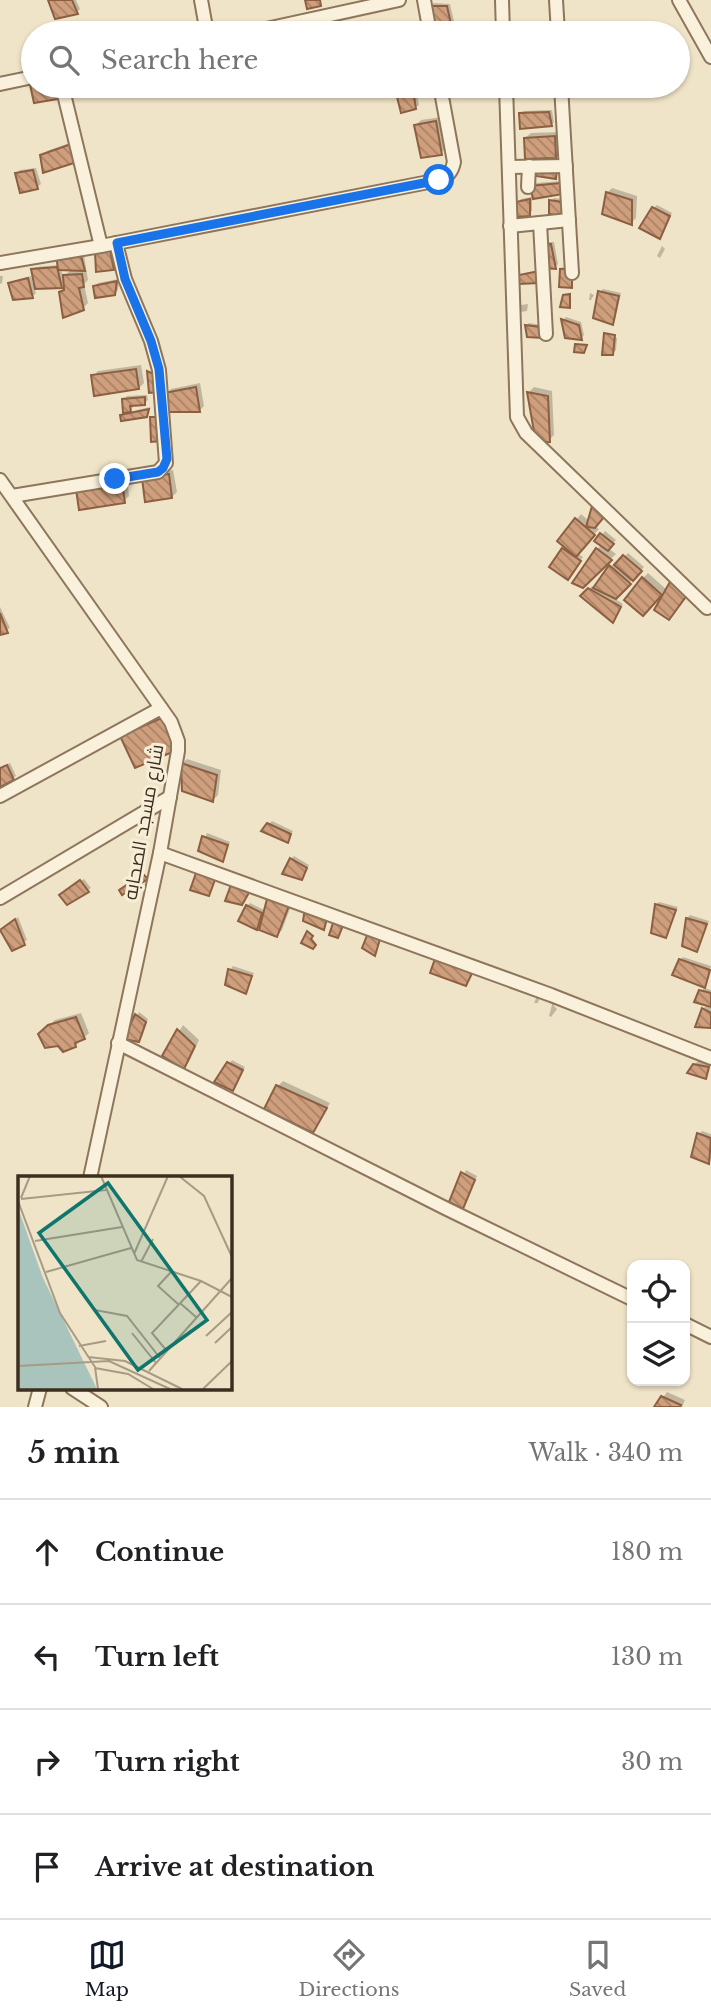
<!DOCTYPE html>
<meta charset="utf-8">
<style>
:root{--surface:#fff;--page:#f6f6f6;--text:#202124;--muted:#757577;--line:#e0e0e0;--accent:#111827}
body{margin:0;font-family:"Libre Baskerville",Cairo,serif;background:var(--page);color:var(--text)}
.controls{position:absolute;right:21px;bottom:21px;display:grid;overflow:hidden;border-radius:14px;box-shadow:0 2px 5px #0004}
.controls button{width:63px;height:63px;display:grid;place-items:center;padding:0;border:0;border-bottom:2px solid var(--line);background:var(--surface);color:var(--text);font:35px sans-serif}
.stop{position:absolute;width:21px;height:21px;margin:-16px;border:5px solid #1a73e8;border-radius:50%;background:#fff}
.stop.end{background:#1a73e8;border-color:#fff;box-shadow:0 2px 7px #0008}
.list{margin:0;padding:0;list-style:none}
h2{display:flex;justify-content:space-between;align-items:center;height:91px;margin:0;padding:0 28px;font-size:30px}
h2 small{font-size:23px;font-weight:400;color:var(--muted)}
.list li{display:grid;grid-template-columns:46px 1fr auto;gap:21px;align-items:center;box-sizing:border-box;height:105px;padding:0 28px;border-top:2px solid var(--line)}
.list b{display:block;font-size:26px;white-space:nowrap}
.list em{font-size:23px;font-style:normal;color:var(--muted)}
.icon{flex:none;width:38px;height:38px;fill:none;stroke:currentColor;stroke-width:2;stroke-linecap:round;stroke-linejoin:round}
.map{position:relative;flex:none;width:711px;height:1407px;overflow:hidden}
.search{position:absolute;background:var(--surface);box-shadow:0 2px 5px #0004;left:21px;right:21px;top:21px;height:77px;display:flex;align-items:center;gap:18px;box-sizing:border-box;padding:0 24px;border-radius:38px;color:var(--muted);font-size:26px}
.sheet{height:511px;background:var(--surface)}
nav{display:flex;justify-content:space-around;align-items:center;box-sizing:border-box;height:98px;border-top:2px solid var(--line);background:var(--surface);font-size:19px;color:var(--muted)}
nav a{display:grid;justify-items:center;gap:4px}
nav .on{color:var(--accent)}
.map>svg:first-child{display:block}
.shadow{fill:#0003;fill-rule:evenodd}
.building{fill:url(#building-back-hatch);stroke:#8d5f41;stroke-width:2}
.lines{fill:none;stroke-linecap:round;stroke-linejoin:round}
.minor-casing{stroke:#8d765c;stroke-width:16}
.minor{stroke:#faf1dc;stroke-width:12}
.route{stroke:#1a73e8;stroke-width:9}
.labels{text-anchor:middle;stroke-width:6;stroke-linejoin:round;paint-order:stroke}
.street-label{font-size:19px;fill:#3d2e20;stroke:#f7eed8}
.inset-road{fill:none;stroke:#a89b85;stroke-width:2}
.view{fill:#0f766e;fill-opacity:0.15;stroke:#0f766e;stroke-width:3.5}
.inset-edge{fill:none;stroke:#3d2e20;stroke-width:3.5}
</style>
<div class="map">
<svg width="711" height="1407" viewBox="0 0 711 1407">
<defs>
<pattern id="building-back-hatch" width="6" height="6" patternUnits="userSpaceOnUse" patternTransform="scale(1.75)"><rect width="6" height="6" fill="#cf9f7d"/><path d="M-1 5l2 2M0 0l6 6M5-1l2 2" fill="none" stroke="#a98266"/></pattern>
</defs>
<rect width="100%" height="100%" fill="#f0e4c8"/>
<!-- shadow -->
<g class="shadow">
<path d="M50,0H76L80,9L77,12Z"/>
<path d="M434,3L450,4L456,30L453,33H432L431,6Z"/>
<path d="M366,29L367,33H347L348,32Z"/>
<path d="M532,29L533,33H510Z"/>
<path d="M402,94H417L419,105L415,108L399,97Z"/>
<path d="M552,110L554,122L551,125L521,114L524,111Z"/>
<path d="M441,117L446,148L441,153L416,125L421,120Z"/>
<path d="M560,132L561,152L556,157L525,138L531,133Z"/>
<path d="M78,140L76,160L42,156L47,151Z"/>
<path d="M36,168L41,184L37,187L17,173L20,170Z"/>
<path d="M563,181L565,189L532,186L535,183Z"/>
<path d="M612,188L637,196L636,218L631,223L607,193Z"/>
<path d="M532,197V211L529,214L518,202L521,199Z"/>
<path d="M554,198L564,199V214L551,201Z"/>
<path d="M657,205L672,213L660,237L654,208Z"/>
<path d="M548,242H554L558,264L555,267L545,245Z"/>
<path d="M662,246L665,249L660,258L657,256Z"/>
<path d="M113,248L116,265L113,268L97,253Z"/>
<path d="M83,249L88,280L84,284L88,303L83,308L61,293L66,288L65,282L61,286L34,288L36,293L33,296L10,284L13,281L31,276L33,284H36L33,270L36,267L59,265ZM61,269H72L63,277Z"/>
<path d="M0,276H3L2,283L0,284Z"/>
<path d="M119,279L118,290L114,293L95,286L98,283Z"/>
<path d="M603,289L621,293L615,320L612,323L600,292Z"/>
<path d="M590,293L594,295L591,300H589Z"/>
<path d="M528,304L527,311L521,312V305Z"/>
<path d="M566,317L581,322L584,335L581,338L563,320Z"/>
<path d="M529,323L543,325L545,333L526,326Z"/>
<path d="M606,336L617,338L616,350L612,354Z"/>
<path d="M141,365L144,383L139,388L93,376L98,371Z"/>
<path d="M200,383L204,406L199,411L166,394L171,389Z"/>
<path d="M534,387L552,391L554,435L549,440L538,441L529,392Z"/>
<path d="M147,395L148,400L145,403L133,404V407L129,412L150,407L146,416H122L124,413V399L127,396Z"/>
<path d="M173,470L177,492L172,497L149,473Z"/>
<path d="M127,478L129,496L124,501L80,508Z"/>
<path d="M596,504L595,526L599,529L577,553L583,557L570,575L563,549L566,546L560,541L581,514L589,521Z"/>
<path d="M605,531L616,540L608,548L616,554L582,586L597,549L602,545L597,541Z"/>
<path d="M628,553L644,567L614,598L623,604L613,621L583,596L592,586L595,588L615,562L618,564Z"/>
<path d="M648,573L667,590L677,576L693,586L674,613L666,589L643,614V578Z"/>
<path d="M0,607L10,628L0,633Z"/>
<path d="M169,713L179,744L127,731Z"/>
<path d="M187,759L221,770L218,795L213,800L182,764Z"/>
<path d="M10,763L16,776L0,785V768Z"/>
<path d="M272,821L293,831L287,841L269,824Z"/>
<path d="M207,833L230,842L223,860L200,850Z"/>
<path d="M294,856L309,865L301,878L291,859Z"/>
<path d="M84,879L91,888L68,903L64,892Z"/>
<path d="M294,898L282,930L277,935L264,920L257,927L247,906L250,903L266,911Z"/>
<path d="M659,902L678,907L665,936L656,905Z"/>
<path d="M690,915L709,921L696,950L687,918Z"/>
<path d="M18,917L27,940L13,948L6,927Z"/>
<path d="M683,957L711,966L707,983L704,986L680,961Z"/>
<path d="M233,966L254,973L245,992L227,984L230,970Z"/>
<path d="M704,988L711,990V1005L701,991Z"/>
<path d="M537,996H540L538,1003H534Z"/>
<path d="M553,1001H555L554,1006L557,1009L551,1017L549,1016Z"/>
<path d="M706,1006L711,1008V1026L703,1009Z"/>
<path d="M139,1012L148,1019L142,1037L139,1040L126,1038Z"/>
<path d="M81,1013L89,1033L75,1046L59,1044L40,1034L55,1020Z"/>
<path d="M183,1025L199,1040L189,1062L184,1067L164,1056Z"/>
<path d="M232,1060L245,1067L232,1089L217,1082Z"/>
<path d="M698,1061L711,1064L706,1077L694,1065Z"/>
<path d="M283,1081L330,1103L313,1131L278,1086Z"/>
<path d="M702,1131L711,1134V1159L709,1162L693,1156L699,1134Z"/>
<path d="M466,1170L477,1176L462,1207L451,1201Z"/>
<path d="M667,1392L685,1400L682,1407H656Z"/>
</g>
<!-- building -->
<g class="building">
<path d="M48,0H72L78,14L55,19Z"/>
<path d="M305,0H320L321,6L307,9Z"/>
<path d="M429,6H447L453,33H431Z"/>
<path d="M29,80H33V86H55L58,99L34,103Z"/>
<path d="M526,86H549V91L528,94Z"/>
<path d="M414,96L416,109L401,113L397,97Z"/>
<path d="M549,112L552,126L520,129L519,113Z"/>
<path d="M436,121L442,155L421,158L414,125Z"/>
<path d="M555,136L556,158L525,159L524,138Z"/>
<path d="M74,143L77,162L43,173L40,155Z"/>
<path d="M535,167L557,169L556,179L536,176Z"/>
<path d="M33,170L38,189L20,193L15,173Z"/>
<path d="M561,183L563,194L533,199L530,186Z"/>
<path d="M606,192L632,200V225L602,214Z"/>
<path d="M530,199V216L517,217L516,202Z"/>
<path d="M549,200L562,202L564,216L549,214Z"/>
<path d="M652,207L670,216L660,239L639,228Z"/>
<path d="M543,244H551L556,269L542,268Z"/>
<path d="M110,250L114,270L96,272L95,252Z"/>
<path d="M80,252L85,271L58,270L56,253Z"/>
<path d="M57,267L62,288L35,289L31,269Z"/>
<path d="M572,268V288L559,287L560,269Z"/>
<path d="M539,271V283L519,284V275Z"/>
<path d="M82,274L84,287L79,288L84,310L63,318L59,292L64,290L63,275Z"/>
<path d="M28,278L33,298L13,300L8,283Z"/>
<path d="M117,281L115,295L95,298L93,286Z"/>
<path d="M598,291L619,296L613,325L593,318Z"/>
<path d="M570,294V308L560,307L563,295Z"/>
<path d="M561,319L579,325L582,340L565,338Z"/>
<path d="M525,325L541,327L542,338L527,337Z"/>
<path d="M604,333L615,335L613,355H602Z"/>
<path d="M575,344L587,345L584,353L574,352Z"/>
<path d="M136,369L139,389L94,396L91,375Z"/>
<path d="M147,371L158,376L159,392L149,393Z"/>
<path d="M196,387L200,412H169L164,393Z"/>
<path d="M527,392L548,396L550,442L536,443Z"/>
<path d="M145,397V405L130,406L131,412L123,413L122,399Z"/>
<path d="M149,409L147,417L121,421L120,415Z"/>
<path d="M150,417H160L161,441L151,442Z"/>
<path d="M169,474L172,498L145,502L142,478Z"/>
<path d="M122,482L125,503L79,510L76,489Z"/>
<path d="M592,506L605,516L595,528L586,527Z"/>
<path d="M575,518L595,535L576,557L557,541Z"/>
<path d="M600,533L614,544L608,551L594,541Z"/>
<path d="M562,548L581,561L568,580L549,567Z"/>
<path d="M596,548L612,560L583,588L572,583Z"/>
<path d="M623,555L642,571L633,581L614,565Z"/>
<path d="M609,565L631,584L616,599L593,588Z"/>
<path d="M642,577L662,595L643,616L624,600Z"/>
<path d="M671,580L690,591L669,620L654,610Z"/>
<path d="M588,588L621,607L613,623L580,596Z"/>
<path d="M0,613L8,633L0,635Z"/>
<path d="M164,717L175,751L135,768L120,736Z"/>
<path d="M181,763L217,775L213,802L182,791Z"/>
<path d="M7,765L14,780L0,787V768Z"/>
<path d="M267,823L291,834L288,843L261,831Z"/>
<path d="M202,836L228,845L223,862L198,851Z"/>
<path d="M290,858L307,868L302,880L282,874Z"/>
<path d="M197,870L216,877L209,896L190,890Z"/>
<path d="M143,874L148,879L122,895L119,890Z"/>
<path d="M80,880L89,892L67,905L59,895Z"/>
<path d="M232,882L251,889L242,905L225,901Z"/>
<path d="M268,895L290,903L277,937L259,930Z"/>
<path d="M655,904L676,910L666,938L651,933Z"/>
<path d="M246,905L262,913L257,930L238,921Z"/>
<path d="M305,908L327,918L324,930L303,921Z"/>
<path d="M686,918L707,924L697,952L682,946Z"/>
<path d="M15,919L25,945L12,951L0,930Z"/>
<path d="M334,920L344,923L338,938L329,935Z"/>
<path d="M307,931L313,936L311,939L316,945L313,949L301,943Z"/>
<path d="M368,933L380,939L375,956L362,948Z"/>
<path d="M436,956L474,969L466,986L430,973Z"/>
<path d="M679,959L710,970L705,988L672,975Z"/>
<path d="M228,969L252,976L246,994L225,985Z"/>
<path d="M699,990L711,993V1007L694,1002Z"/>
<path d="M702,1008L711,1013V1028L695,1027Z"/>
<path d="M135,1014L146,1022L139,1042L124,1039Z"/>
<path d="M76,1017L85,1039L75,1043L76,1047L63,1052L58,1046L45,1048L38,1034L48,1025Z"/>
<path d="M177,1029L195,1046L184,1069L162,1056Z"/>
<path d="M227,1062L243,1070L233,1091L214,1082Z"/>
<path d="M693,1064L709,1067L706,1079L687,1073Z"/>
<path d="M276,1085L327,1108L313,1133L264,1109Z"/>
<path d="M697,1133L711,1138L709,1164L691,1157Z"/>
<path d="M461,1172L475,1180L463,1209L449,1202Z"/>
<path d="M661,1396L681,1405L680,1407H654Z"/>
</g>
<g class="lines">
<!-- minor casing -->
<g class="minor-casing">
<g id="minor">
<path d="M201,0L207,33"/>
<path d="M424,0L430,33"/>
<path d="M502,0L503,33"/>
<path d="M556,0L558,33"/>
<path d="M679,0L711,57"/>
<path d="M248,33L399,0"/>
<path d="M0,84L33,77"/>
<path d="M62,86L101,246"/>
<path d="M506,86L517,417L526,433L707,608"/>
<path d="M561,86L572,273"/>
<path d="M509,167L566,166"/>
<path d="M528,187L529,166"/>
<path d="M540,223L546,334"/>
<path d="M510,226L569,220"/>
<path d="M0,263L101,246L439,180C448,176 452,172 454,162L440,86"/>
<path d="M0,480L171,722L178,741V751L160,853L90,1178"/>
<path d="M12,496L158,472L166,463L159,370L151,341L125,279L116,243"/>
<path d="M0,796L161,708"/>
<path d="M160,853L551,995L711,1058"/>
<path d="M0,898L170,797"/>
<path d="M118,1043L447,1209L632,1299"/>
<path d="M685,1324L711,1337"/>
<path d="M72,1388L101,1407"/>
<path d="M35,1407L40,1388"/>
</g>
</g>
<!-- minor -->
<use href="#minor" class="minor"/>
</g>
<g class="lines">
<!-- route -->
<path class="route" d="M115,479L158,472L163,468L167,459L159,369L151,341L125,279L117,243L439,180"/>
</g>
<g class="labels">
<!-- street labels -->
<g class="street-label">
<text transform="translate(143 822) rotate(-80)" y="7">شارع مسجد الصحابه</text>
</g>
</g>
<!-- overview -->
<g transform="translate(18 1176)">
<rect width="214" height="214" fill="#f0e4c8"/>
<path d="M0,32L25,102L79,213H0Z" fill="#a9c4bc"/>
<path class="inset-road" d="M83,0L119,84L183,105L214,121M161,0L186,20L214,81M3,22L12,0M3,23L88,14M0,25L42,137L77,191L80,213M17,65L104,51M116,78L150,0M123,86L135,63M28,96L113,72M153,96L140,110L160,128M162,127L178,141M77,134L109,140L142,182M114,157L138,187M188,160L214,136M197,167L214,151M61,170L88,165M148,174L134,157L183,105M70,181L107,185L164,213M0,190L91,185L152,213M77,192L110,198L135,213M131,195L214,102M185,213L214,185"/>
<path class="view" d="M90,7L189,144L120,194L21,57Z"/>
<rect width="214" height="214" class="inset-edge"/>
</g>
</svg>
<div class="controls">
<button><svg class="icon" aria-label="locate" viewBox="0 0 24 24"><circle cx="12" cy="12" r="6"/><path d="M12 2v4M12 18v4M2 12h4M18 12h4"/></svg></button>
<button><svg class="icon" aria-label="layers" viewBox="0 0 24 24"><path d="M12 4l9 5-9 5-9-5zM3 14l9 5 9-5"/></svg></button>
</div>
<div class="stop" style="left:439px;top:180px"></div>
<div class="stop end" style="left:115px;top:479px"></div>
<div class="search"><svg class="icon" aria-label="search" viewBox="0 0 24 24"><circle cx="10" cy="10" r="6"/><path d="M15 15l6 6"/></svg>Search here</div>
</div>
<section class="sheet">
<h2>5 min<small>Walk · 340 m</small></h2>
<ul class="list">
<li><svg class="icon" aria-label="ahead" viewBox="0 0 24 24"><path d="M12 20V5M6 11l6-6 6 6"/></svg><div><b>Continue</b></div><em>180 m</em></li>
<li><svg class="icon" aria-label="left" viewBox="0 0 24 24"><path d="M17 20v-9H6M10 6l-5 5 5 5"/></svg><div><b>Turn left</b></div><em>130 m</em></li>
<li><svg class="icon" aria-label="right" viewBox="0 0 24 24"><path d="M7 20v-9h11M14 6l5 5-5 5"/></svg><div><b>Turn right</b></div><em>30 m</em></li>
<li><svg class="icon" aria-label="arrive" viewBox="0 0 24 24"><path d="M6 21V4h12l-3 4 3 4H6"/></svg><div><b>Arrive at destination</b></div></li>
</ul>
</section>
<nav>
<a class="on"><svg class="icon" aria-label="map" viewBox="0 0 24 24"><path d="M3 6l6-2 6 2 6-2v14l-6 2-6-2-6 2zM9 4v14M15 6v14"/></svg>Map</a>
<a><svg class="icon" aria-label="directions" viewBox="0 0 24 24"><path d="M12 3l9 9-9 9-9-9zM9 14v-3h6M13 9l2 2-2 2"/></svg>Directions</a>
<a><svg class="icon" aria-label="saved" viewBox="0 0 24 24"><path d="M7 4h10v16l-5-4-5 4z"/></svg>Saved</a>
</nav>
